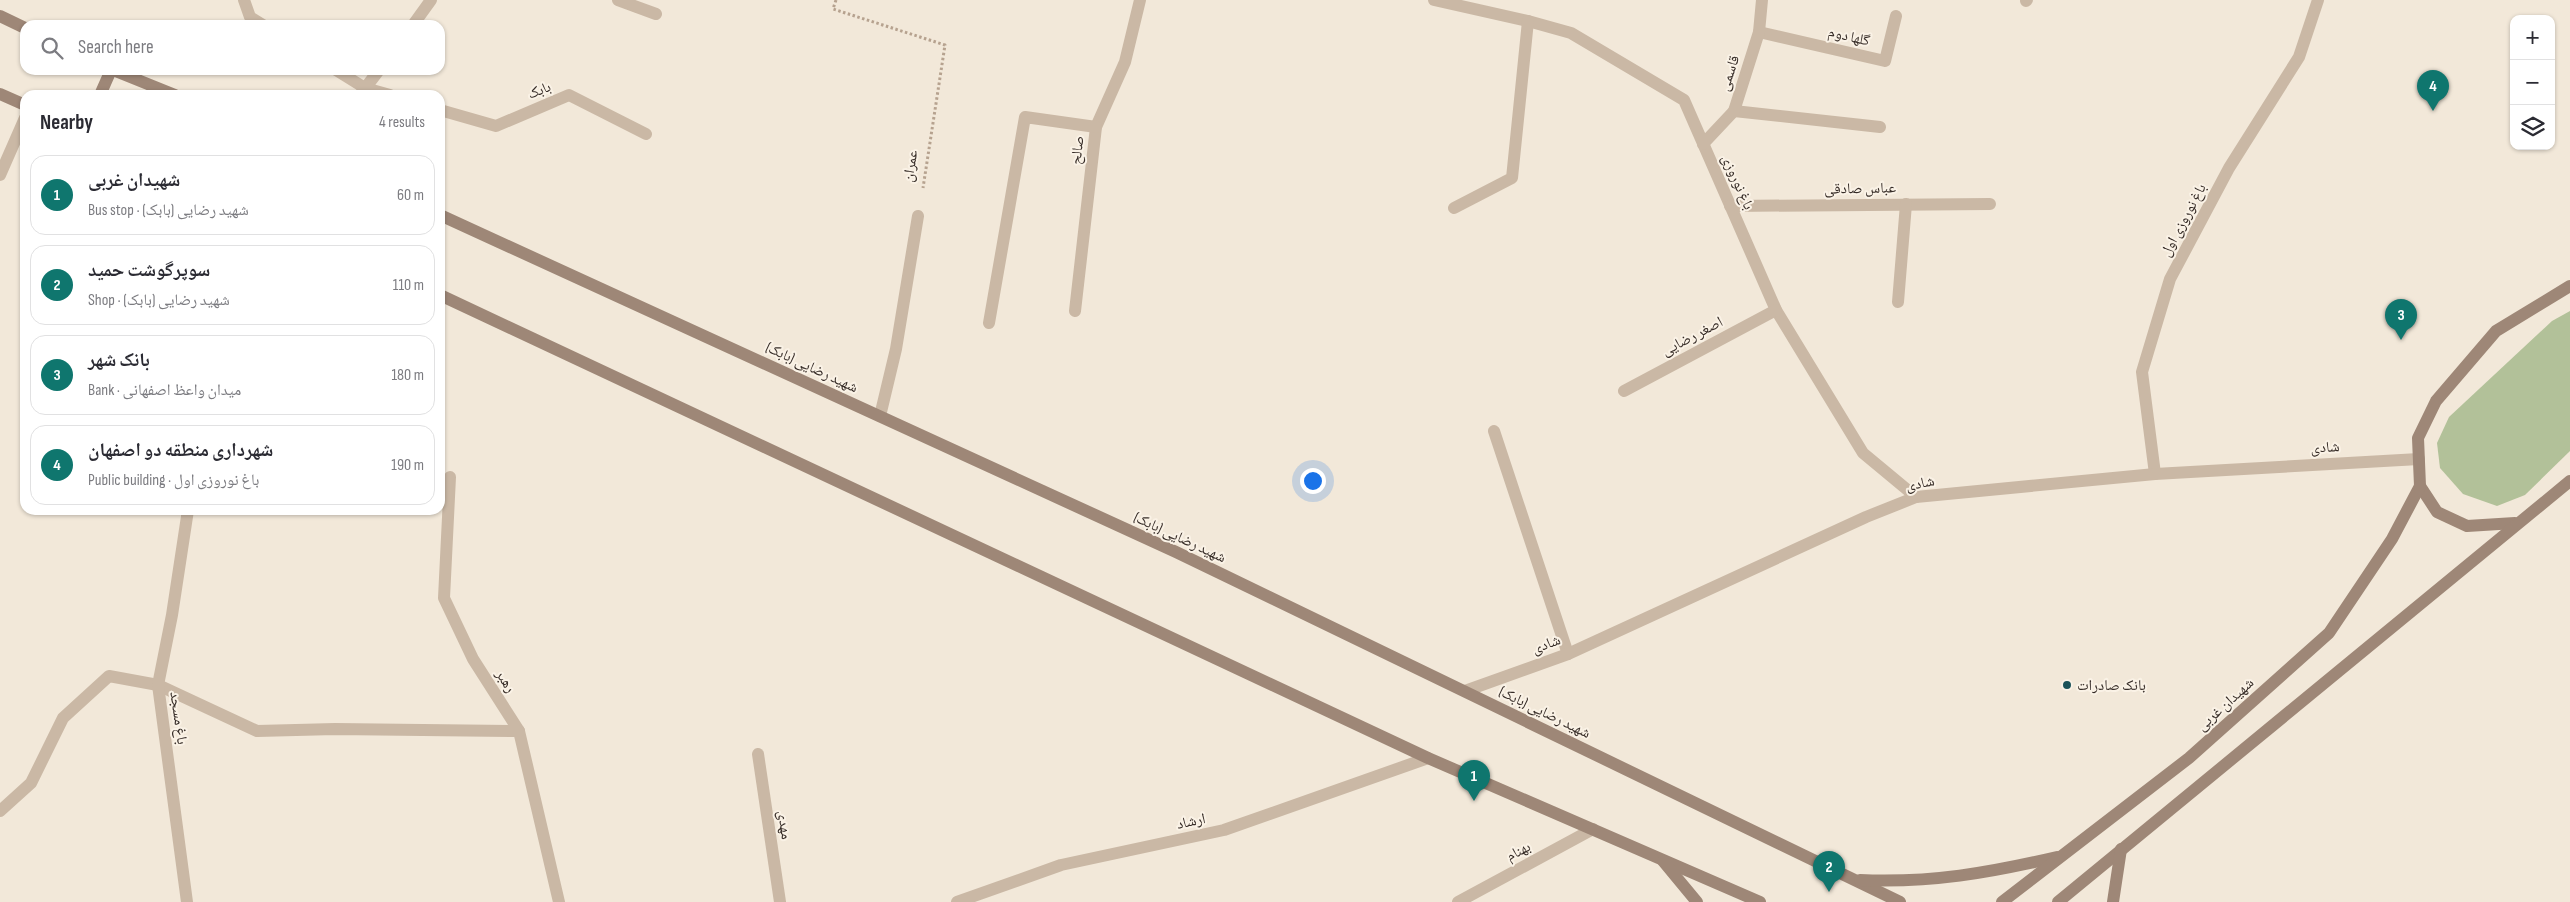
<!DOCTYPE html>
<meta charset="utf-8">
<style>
:root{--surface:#fff;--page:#f2f2f3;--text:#2b2b33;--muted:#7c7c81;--line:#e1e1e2;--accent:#0f766e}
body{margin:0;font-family:"Sofia Sans Condensed","Noto Naskh Arabic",sans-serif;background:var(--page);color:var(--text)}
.controls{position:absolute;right:15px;top:15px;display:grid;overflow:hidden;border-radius:10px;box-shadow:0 1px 4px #0004}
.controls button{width:45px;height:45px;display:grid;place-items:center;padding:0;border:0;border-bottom:1px solid var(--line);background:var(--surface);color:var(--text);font:25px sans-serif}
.you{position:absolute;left:1312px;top:480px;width:18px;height:18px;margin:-12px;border:4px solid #fff;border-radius:50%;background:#1a73e8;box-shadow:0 0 0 8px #1a73e833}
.badge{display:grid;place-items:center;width:32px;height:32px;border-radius:50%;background:var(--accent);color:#fff;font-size:16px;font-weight:700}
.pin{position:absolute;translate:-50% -41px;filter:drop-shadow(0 1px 2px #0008)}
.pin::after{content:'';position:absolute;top:26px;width:18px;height:15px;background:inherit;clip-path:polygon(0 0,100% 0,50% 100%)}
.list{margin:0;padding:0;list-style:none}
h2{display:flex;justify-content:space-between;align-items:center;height:65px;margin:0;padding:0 20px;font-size:21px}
h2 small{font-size:16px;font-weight:400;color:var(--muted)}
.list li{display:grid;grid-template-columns:32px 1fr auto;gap:15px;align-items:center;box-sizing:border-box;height:80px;margin:0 10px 10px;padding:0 10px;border:1px solid var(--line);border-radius:15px}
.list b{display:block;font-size:19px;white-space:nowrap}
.list p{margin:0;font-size:16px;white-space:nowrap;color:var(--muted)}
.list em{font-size:16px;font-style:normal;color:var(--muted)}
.icon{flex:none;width:28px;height:28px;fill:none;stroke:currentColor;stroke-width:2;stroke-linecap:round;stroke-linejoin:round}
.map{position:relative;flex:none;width:2570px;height:902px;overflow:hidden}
.search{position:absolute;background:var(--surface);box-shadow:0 1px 4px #0004;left:20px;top:20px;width:425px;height:55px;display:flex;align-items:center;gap:12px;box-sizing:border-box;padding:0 18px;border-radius:15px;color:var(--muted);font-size:19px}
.panel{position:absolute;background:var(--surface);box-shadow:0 1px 4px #0004;left:20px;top:90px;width:425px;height:425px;border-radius:15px}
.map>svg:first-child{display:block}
.green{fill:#b2c199}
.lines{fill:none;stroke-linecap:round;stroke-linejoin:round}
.path{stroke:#b6a28f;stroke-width:3;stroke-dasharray:2.5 2.5;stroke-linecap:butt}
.minor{stroke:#cab8a5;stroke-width:12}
.secondary{stroke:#9e8777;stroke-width:12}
.poi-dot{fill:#1b5258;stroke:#faf2e6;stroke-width:2}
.labels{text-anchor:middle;stroke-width:4;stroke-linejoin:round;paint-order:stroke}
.street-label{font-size:15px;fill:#362c27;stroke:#faf2e6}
.poi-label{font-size:15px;fill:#362c27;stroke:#faf2e6;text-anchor:start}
</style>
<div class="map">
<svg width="2570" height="902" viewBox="0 0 2570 902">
<rect width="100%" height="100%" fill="#f2e8d9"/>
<!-- green -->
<path class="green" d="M2570,311V451L2525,495L2497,506L2463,494L2440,468L2437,443L2449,417L2552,321Z"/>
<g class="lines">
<!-- path -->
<path class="path" d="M836,0L833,9L945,45L923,188"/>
<!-- minor -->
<g class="minor">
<path d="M244,0L250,17L263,25"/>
<path d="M618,0L656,14"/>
<path d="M1434,0L1528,21L1571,33L1684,100L1776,310L1863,453L1916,497"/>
<path d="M2026,1L2027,0"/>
<path d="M413,25L431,0"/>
<path d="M1759,32L1885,61L1896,16"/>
<path d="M336,70L365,88L390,95"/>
<path d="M360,95L379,70"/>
<path d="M440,110L496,126L569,95L646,134"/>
<path d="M1734,111L1880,127"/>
<path d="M1703,144L1734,111L1759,32L1762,0"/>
<path d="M0,175L25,118"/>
<path d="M1730,206L1990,204"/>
<path d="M1454,208L1512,178L1528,21"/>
<path d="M1898,302L1906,204"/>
<path d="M1075,311L1096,127L1125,62L1140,0"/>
<path d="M989,323L1025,117L1096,127"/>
<path d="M1624,391L1776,310"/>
<path d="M880,416L896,349L918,216"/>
<path d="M1494,431L1568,654"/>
<path d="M2155,474L2142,372L2170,279L2229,168L2299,57L2318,0"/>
<path d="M450,477L444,598L473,659L519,731L559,902"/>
<path d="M1465,691L1568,654L1866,517L1916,497L2155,474L2419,459"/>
<path d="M758,754L780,902"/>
<path d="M0,811L31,783L63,718L109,676L158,685L257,731L335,729L519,731"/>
<path d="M187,902L158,685L172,615L188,510"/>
<path d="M957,902L1061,865L1224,830L1428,758"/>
<path d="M1458,902L1593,829"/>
</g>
<!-- secondary -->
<g class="secondary">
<path d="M0,16L25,28"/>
<path d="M113,70L175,95"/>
<path d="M0,94L25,105"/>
<path d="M100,95L111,70"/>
<path d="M440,215L1176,552L1900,902"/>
<path d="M440,295L1428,758L1760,902"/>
<path d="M2515,523L2467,526L2437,512L2420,486L2418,438L2436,401L2496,331L2570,286"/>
<path d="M1663,861L1697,902"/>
<path d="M1860,880C1932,883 1988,873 2057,857"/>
<path d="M2002,902L2189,758L2329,633L2392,539L2420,486"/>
<path d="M2058,902L2570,481"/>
<path d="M2113,902L2121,849"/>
</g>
</g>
<!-- markers -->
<circle class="poi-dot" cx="2067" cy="685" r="5"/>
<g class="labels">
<!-- street labels -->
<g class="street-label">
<text transform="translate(1849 36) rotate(13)" y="5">گلها دوم</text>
<text transform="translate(1729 73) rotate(-72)" y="5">قاسمی</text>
<text transform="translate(539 90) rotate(-22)" y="5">بابک</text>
<text transform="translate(1077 150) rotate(-83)" y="5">صالح</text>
<text transform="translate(910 166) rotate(-81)" y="5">عمران</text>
<text transform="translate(1738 182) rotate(66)" y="5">باغ نوروزی</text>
<text transform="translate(1860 188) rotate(-1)" y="5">عباس صادقی</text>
<text transform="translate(2183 220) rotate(-62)" y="5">باغ نوروزی اول</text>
<text transform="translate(1692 336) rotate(-28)" y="5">اصغر رضایی</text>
<text transform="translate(812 367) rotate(25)" y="5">شهید رضایی (بابک)</text>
<text transform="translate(2325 447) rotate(-4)" y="5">شادی</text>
<text transform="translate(1920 483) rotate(-11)" y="5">شادی</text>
<text transform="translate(1180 537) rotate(25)" y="5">شهید رضایی (بابک)</text>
<text transform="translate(1546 644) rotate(-21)" y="5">شادی</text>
<text transform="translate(506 681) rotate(58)" y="5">رهبر</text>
<text transform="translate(2225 704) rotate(-42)" y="5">شهیدان غربی</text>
<text transform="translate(1545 712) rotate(26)" y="5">شهید رضایی (بابک)</text>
<text transform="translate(179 718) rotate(82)" y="5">باغ مسجد</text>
<text transform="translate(1191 821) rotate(-12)" y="5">ارشاد</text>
<text transform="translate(785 825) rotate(82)" y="5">مهدی</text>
<text transform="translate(1518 851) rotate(-28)" y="5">بهنام</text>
</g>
<!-- poi labels -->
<g class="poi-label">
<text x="2077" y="690">بانک صادرات</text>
</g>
</g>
</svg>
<div class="controls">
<button>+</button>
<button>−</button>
<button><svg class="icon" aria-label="layers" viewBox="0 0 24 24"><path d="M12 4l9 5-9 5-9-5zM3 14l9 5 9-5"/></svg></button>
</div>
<div class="you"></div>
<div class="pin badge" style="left:1474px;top:801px">1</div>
<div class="pin badge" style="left:1829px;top:892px">2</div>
<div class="pin badge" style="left:2401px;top:340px">3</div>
<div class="pin badge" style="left:2433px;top:111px">4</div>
<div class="search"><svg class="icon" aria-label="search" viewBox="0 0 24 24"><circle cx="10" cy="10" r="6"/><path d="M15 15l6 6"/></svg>Search here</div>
<section class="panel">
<h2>Nearby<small>4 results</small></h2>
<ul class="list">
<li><span class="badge">1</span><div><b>شهیدان غربی</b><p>Bus stop · شهید رضایی (بابک)</p></div><em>60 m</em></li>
<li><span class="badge">2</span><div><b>سوپرگوشت حمید</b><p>Shop · شهید رضایی (بابک)</p></div><em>110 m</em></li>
<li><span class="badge">3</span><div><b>بانک شهر</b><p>Bank · میدان واعظ اصفهانی</p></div><em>180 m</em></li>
<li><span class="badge">4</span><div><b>شهرداری منطقه دو اصفهان</b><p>Public building · باغ نوروزی اول</p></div><em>190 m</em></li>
</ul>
</section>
</div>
